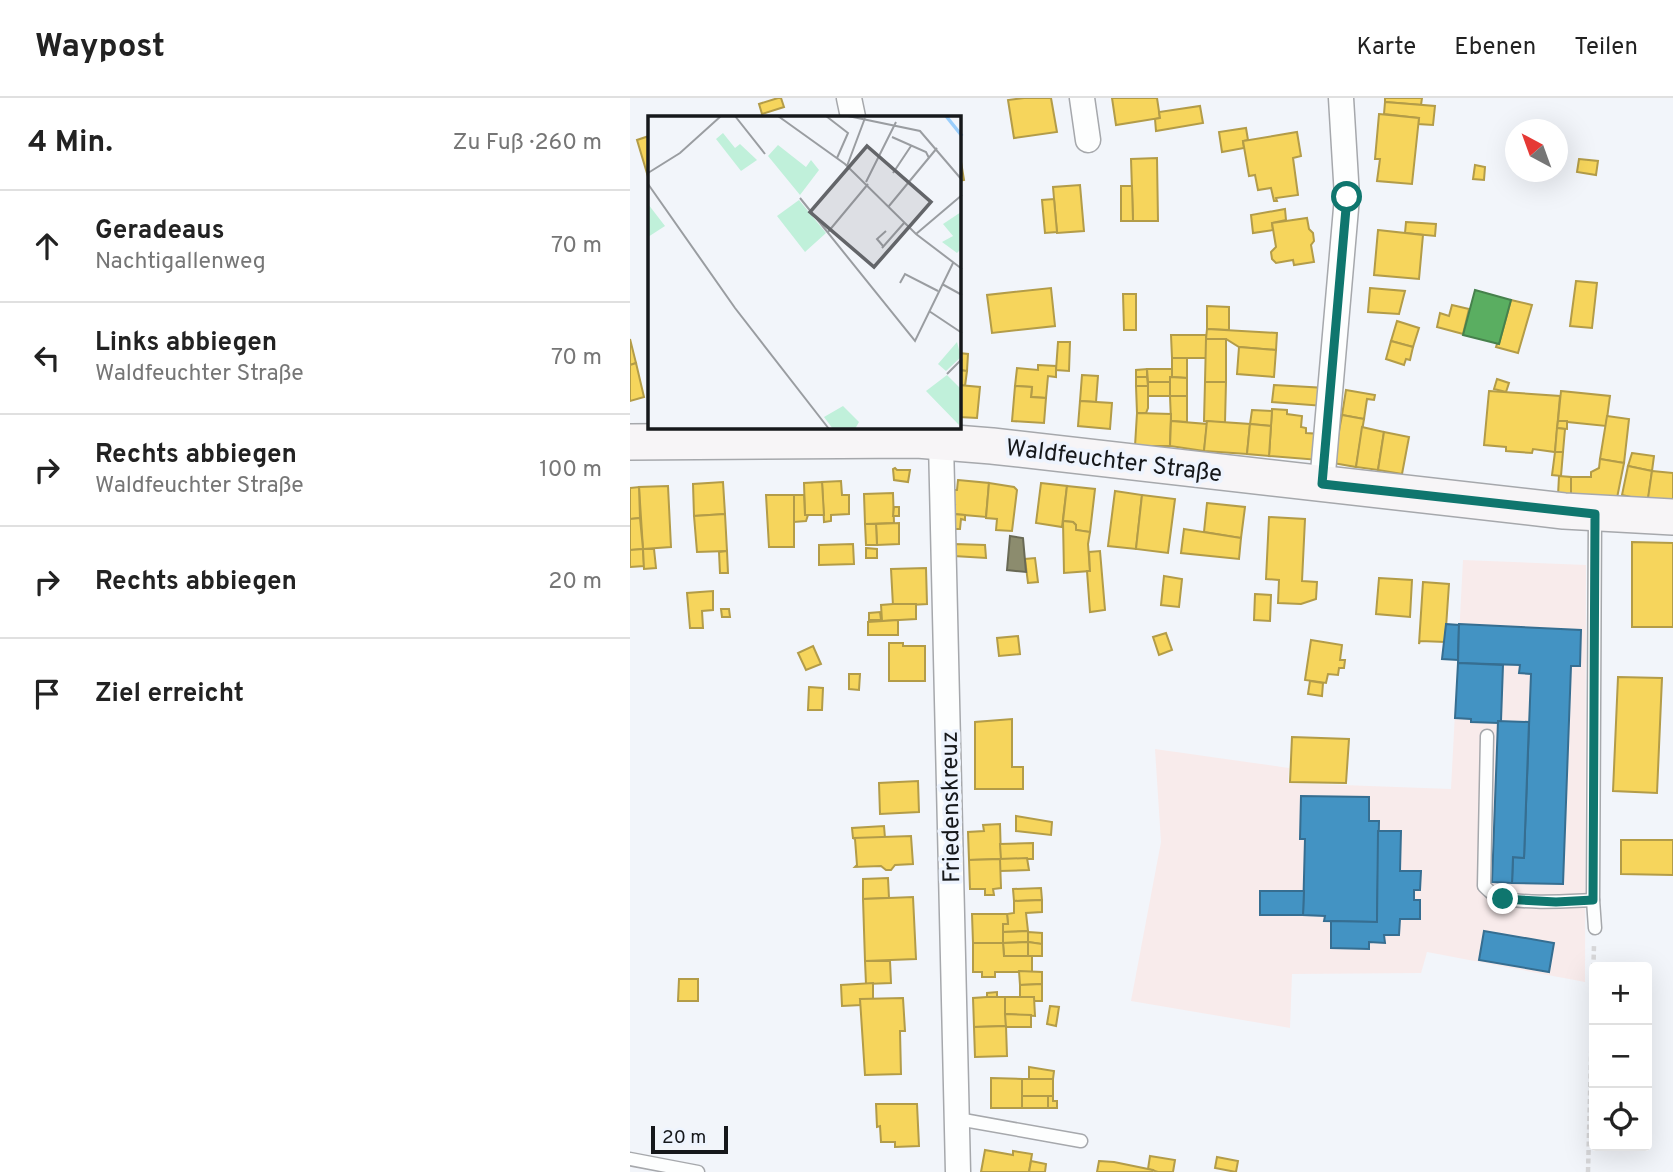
<!DOCTYPE html>
<html lang="de">
<meta charset="utf-8">
<style>
:root{--surface:#fff;--page:#f6f6f6;--text:#222;--muted:#767676;--line:#e0e0e0}
body{margin:0;font-family:Overpass,sans-serif;background:var(--page);color:var(--text)}
.controls{position:absolute;right:21px;bottom:21px;display:grid;overflow:hidden;border-radius:7px;box-shadow:0 7px 28px #0002}
.controls button{width:63px;height:63px;display:grid;place-items:center;padding:0;border:0;border-bottom:2px solid var(--line);background:var(--surface);color:var(--text);font:35px sans-serif}
.compass{position:absolute;left:875px;top:21px;width:63px;height:63px;border-radius:50%;background:var(--surface);box-shadow:0 7px 28px #0002;rotate:319deg}
.scale{position:absolute;left:21px;bottom:18px;width:77px;box-sizing:border-box;padding-left:7px;border:4px solid #16181b;border-top:0;font-size:19px;line-height:24px;white-space:nowrap;color:#16181b;-webkit-text-stroke:5px #eef4fe;paint-order:stroke}
.stop{position:absolute;width:21px;height:21px;margin:-16px;border:5px solid #0f766e;border-radius:50%;background:#fff}
.stop.end{background:#0f766e;border-color:#fff;box-shadow:0 2px 7px #0008}
.list{margin:0;padding:0;list-style:none}
h2{display:flex;justify-content:space-between;align-items:center;height:91px;margin:0;padding:0 28px;font-size:30px}
h2 small{font-size:23px;font-weight:400;color:var(--muted)}
.list li{display:grid;grid-template-columns:46px 1fr auto;gap:21px;align-items:center;box-sizing:border-box;height:112px;padding:0 28px;border-top:2px solid var(--line)}
.list b{display:block;font-size:26px;white-space:nowrap}
.list p{margin:0;font-size:23px;white-space:nowrap;color:var(--muted)}
.list em{font-size:23px;font-style:normal;color:var(--muted)}
.icon{flex:none;width:38px;height:38px;fill:none;stroke:currentColor;stroke-width:2;stroke-linecap:round;stroke-linejoin:round}
.map{position:relative;flex:none;width:1043px;height:1074px;overflow:hidden}
header{display:flex;align-items:center;gap:42px;box-sizing:border-box;height:98px;padding:0 35px;background:var(--surface);border-bottom:2px solid var(--line)}
header strong{font-size:33px}
nav{display:flex;gap:38px;margin-inline-start:auto;font-size:24px}
main{display:flex}
aside{flex:1;background:var(--surface)}
.map>svg:first-child{display:block}
.education{fill:#f8ebeb}
.homes{fill:#f6d55c;stroke:#b39c48;stroke-width:2}
.schools{fill:#4393c3;stroke:#366e91;stroke-width:2}
.public{fill:#5aae61;stroke:#46814c;stroke-width:2}
.industry{fill:#8c8c6e;stroke:#696955;stroke-width:2}
.lines{fill:none;stroke-linecap:round;stroke-linejoin:round}
.lane-casing{stroke:#a6a8ac;stroke-width:15}
.street-casing{stroke:#a6a8ac;stroke-width:27}
.secondary-casing{stroke:#a6a8ac;stroke-width:38}
.path{stroke:#d7d7d9;stroke-width:4.5;stroke-dasharray:5 3.5;stroke-linecap:butt}
.lane{stroke:#fdfefe;stroke-width:12}
.street{stroke:#fdfefe;stroke-width:24}
.secondary{stroke:#f7f5f7;stroke-width:35}
.route{stroke:#0f766e;stroke-width:9}
.labels{text-anchor:middle;stroke-width:7;stroke-linejoin:round;paint-order:stroke}
.street-label{font-size:24px;fill:#16181b;stroke:#eef4fe}
.inset-river{fill:none;stroke:#9acefc;stroke-width:3.5}
.inset-road{fill:none;stroke:#9a9da1;stroke-width:2}
.view{fill:#636569;fill-opacity:0.15;stroke:#636569;stroke-width:3.5}
.inset-edge{fill:none;stroke:#16181b;stroke-width:3.5}
</style>
<header>
<strong>Waypost</strong>
<nav><a>Karte</a><a>Ebenen</a><a>Teilen</a></nav>
</header>
<main>
<aside>
<h2>4 Min.<small>Zu Fuß · 260 m</small></h2>
<ul class="list">
<li><svg class="icon" aria-label="ahead" viewBox="0 0 24 24"><path d="M12 20V5M6 11l6-6 6 6"/></svg><div><b>Geradeaus</b><p>Nachtigallenweg</p></div><em>70 m</em></li>
<li><svg class="icon" aria-label="left" viewBox="0 0 24 24"><path d="M17 20v-9H6M10 6l-5 5 5 5"/></svg><div><b>Links abbiegen</b><p>Waldfeuchter Straße</p></div><em>70 m</em></li>
<li><svg class="icon" aria-label="right" viewBox="0 0 24 24"><path d="M7 20v-9h11M14 6l5 5-5 5"/></svg><div><b>Rechts abbiegen</b><p>Waldfeuchter Straße</p></div><em>100 m</em></li>
<li><svg class="icon" aria-label="right" viewBox="0 0 24 24"><path d="M7 20v-9h11M14 6l5 5-5 5"/></svg><div><b>Rechts abbiegen</b></div><em>20 m</em></li>
<li><svg class="icon" aria-label="arrive" viewBox="0 0 24 24"><path d="M6 21V4h12l-3 4 3 4H6"/></svg><div><b>Ziel erreicht</b></div></li>
</ul>
</aside>
<div class="map">
<svg width="1043" height="1074" viewBox="0 0 1043 1074">
<rect width="100%" height="100%" fill="#f2f5fa"/>
<!-- education -->
<path class="education" d="M833,462L956,467L955,884L797,854L791,875L662,876L660,930L501,903L531,744L525,651L659,670L658,685L821,691Z"/>
<!-- homes -->
<g class="homes">
<path d="M148,0H151L154,9L132,16L129,6Z"/>
<path d="M394,0H421L427,34L384,40L378,2Z"/>
<path d="M482,0H527L530,20L486,27Z"/>
<path d="M755,0H792L791,7L755,4Z"/>
<path d="M755,4L805,8L803,27L788,26L789,20L754,16Z"/>
<path d="M570,8L573,25L526,33L525,21L530,20L529,14Z"/>
<path d="M749,16L789,20L782,86L747,83L750,61H745Z"/>
<path d="M616,30L618,42L613,43L614,50L592,54L589,34Z"/>
<path d="M667,34L671,58L663,60L668,97L646,100L647,103H644L641,90L628,92L625,77L619,78L613,43Z"/>
<path d="M19,38V82L7,42Z"/>
<path d="M527,60L528,123H503L501,61Z"/>
<path d="M949,61L968,63L966,77L947,74Z"/>
<path d="M331,64L334,82L329,83V65Z"/>
<path d="M845,67L855,69L854,82L843,81Z"/>
<path d="M450,87L454,133L427,135L423,89Z"/>
<path d="M491,88H502L503,123H491Z"/>
<path d="M424,101L427,134L415,135L412,102Z"/>
<path d="M655,111L656,122L642,125L643,132L623,135L621,117Z"/>
<path d="M677,120L679,131L683,135L684,143L681,147L684,164L664,167L663,162L646,165L642,161L641,154L646,149L642,125Z"/>
<path d="M776,124L806,126L805,138L775,135Z"/>
<path d="M748,132L793,137L789,181L744,177Z"/>
<path d="M946,183L967,185L962,230L940,228Z"/>
<path d="M421,190L425,228L362,235L357,197Z"/>
<path d="M740,190L775,193L769,216L738,214Z"/>
<path d="M493,196H506V232H494Z"/>
<path d="M881,202L902,207L888,255L866,249L867,246H869Z"/>
<path d="M822,207L839,211L833,236L807,229L810,215L819,218Z"/>
<path d="M577,208L599,209V232L577,231Z"/>
<path d="M767,223L789,230L783,249L761,243Z"/>
<path d="M577,231L647,235L646,252L609,249L596,241H576Z"/>
<path d="M541,237H576V260H542Z"/>
<path d="M0,241L6,265L0,267Z"/>
<path d="M576,241H596V284H575Z"/>
<path d="M761,243L783,249L780,262L776,261L774,267L756,261Z"/>
<path d="M428,244H440L439,273L426,272Z"/>
<path d="M609,249L646,252L644,279L607,276Z"/>
<path d="M329,255L338,256L337,273L329,272Z"/>
<path d="M542,260H557V280L542,279Z"/>
<path d="M6,265L14,299L0,303V267Z"/>
<path d="M408,267L426,268V279L418,278L416,300L401,299L402,289L385,288L387,270L408,272Z"/>
<path d="M517,271V279H506V272Z"/>
<path d="M517,271H542V279H540V284H518Z"/>
<path d="M329,272L337,273L335,288L329,287Z"/>
<path d="M452,277L468,278L466,304L450,303Z"/>
<path d="M506,279H517L518,288H506Z"/>
<path d="M540,279L557,280V298H540Z"/>
<path d="M867,281L879,285L876,294L864,291Z"/>
<rect x="518" y="284" width="22" height="14"/>
<path d="M575,284H596L595,325L574,323Z"/>
<path d="M329,287L350,289L347,320L329,319Z"/>
<path d="M644,287L696,290L694,308L642,304Z"/>
<path d="M385,288L402,289L401,299L416,300L414,325L382,323Z"/>
<path d="M506,288H518V310L516,315H507Z"/>
<path d="M716,292L745,297L744,302L737,301L734,321L712,317Z"/>
<path d="M859,293L930,298L925,354L903,351L902,355L876,353V349L854,347Z"/>
<path d="M931,293L980,298L976,328L928,323Z"/>
<path d="M540,298H557V324L541,323Z"/>
<path d="M450,303L482,305L480,331L448,328Z"/>
<path d="M642,311L657,312V316L672,318L671,329L676,330V335L692,336L689,362L639,358Z"/>
<path d="M622,312L642,313L641,328L620,326Z"/>
<path d="M507,315L541,316L540,348H505Z"/>
<path d="M712,317L734,321L726,369L703,365Z"/>
<path d="M977,318L999,321L994,365L970,361Z"/>
<path d="M541,323L577,326L574,353L540,348Z"/>
<path d="M577,323L620,326L617,356L574,353Z"/>
<path d="M928,323H937V331L927,330Z"/>
<path d="M620,326L641,328L639,358L617,356Z"/>
<path d="M732,329L754,334L748,372L726,369Z"/>
<path d="M927,330L935,331L933,354H925Z"/>
<path d="M754,334L779,339L772,376L748,372Z"/>
<path d="M925,354H933L931,378L922,377Z"/>
<path d="M1002,355L1024,358L1022,373L998,368Z"/>
<path d="M970,361L994,365L987,400L941,398V379H961V374L969,370Z"/>
<path d="M998,368L1022,373L1018,403L992,397Z"/>
<path d="M265,370L267,372H280L278,384L264,382L263,371Z"/>
<path d="M1022,373L1043,375V404L1018,400Z"/>
<path d="M929,378L941,379V398L928,397Z"/>
<path d="M328,382L359,385L356,419L323,416L325,407L320,406L321,392H327Z"/>
<path d="M211,383L212,397H219V416L201,417V423L194,424L192,384Z"/>
<path d="M93,384L95,416L64,418L63,386Z"/>
<path d="M192,384L194,417H175L174,385Z"/>
<path d="M359,385L384,389L387,392L382,433L366,432L367,421L356,420Z"/>
<path d="M411,385L437,388L432,429L406,425Z"/>
<path d="M38,388L41,449L13,451L9,389Z"/>
<path d="M437,388L465,391L460,434L446,432V427L443,424L433,423Z"/>
<path d="M9,389L10,420L0,421V390Z"/>
<path d="M485,393L512,397L506,451L478,448Z"/>
<path d="M263,395L264,425L235,426L234,396Z"/>
<path d="M136,397H164V449H139Z"/>
<path d="M164,397H174L175,417H178L176,423L164,424Z"/>
<path d="M512,397L545,401L538,455L506,451Z"/>
<path d="M577,405L615,409L611,440L574,434Z"/>
<path d="M264,409H269V418H263Z"/>
<path d="M95,416L97,453L67,454L64,418Z"/>
<path d="M323,416L335,417V422L331,421L330,431H323Z"/>
<path d="M639,419L675,421L672,483L687,484L686,501L671,506L648,505L649,482L636,481Z"/>
<path d="M10,420L13,451L0,452V421Z"/>
<path d="M433,423L443,424L446,427V432L460,434L458,446L460,473L434,475Z"/>
<path d="M269,425V446L247,447L246,426Z"/>
<path d="M235,426H246L247,447H236Z"/>
<path d="M554,431L611,440L609,461L551,455Z"/>
<path d="M1002,444L1043,445V529H1002Z"/>
<path d="M223,446L224,466L189,467V447Z"/>
<path d="M324,446L355,447L356,460L324,458Z"/>
<path d="M236,450L247,451V460H236Z"/>
<path d="M13,451L14,468L0,469V452Z"/>
<path d="M13,451H24L26,470L14,471Z"/>
<path d="M97,453L98,475H90L89,454Z"/>
<path d="M470,453L475,512L460,514L457,473H460L459,454Z"/>
<path d="M405,460L408,484L398,485L395,461Z"/>
<path d="M296,470L297,506L263,508L261,471Z"/>
<path d="M534,478L552,481L549,509L531,507Z"/>
<path d="M749,480L782,482L780,519L746,516Z"/>
<path d="M793,484L819,486L815,544L790,543L789,546Z"/>
<path d="M83,493V512L72,513L73,530H60L57,495Z"/>
<path d="M625,496L641,497L640,523L624,522Z"/>
<path d="M263,506H286V521L252,523L251,507Z"/>
<path d="M91,511H99L100,519H92Z"/>
<path d="M250,514L251,522H239V515Z"/>
<path d="M268,522V537H238V524Z"/>
<path d="M536,535L542,552L529,557L523,539Z"/>
<path d="M388,538L390,556L369,558L367,540Z"/>
<path d="M681,542L712,547L710,562H715L714,570H709L708,577L698,576L696,585L675,582Z"/>
<path d="M259,545H273V548H295V583H259Z"/>
<path d="M183,548L191,566L176,572L168,555Z"/>
<path d="M219,576H230L229,592L219,591Z"/>
<path d="M988,579L1032,580L1027,695L983,693Z"/>
<path d="M680,583L693,585L692,598L678,596Z"/>
<path d="M179,589L193,590L192,612H178Z"/>
<path d="M382,621V669H393V691H345V624Z"/>
<path d="M662,639L719,641L716,685L660,684Z"/>
<path d="M288,683L289,714L250,716L249,685Z"/>
<path d="M386,718L422,724L421,737L386,733Z"/>
<path d="M370,726L371,761L339,762L338,734L354,733L353,727Z"/>
<path d="M254,728L255,740H223L222,730Z"/>
<path d="M281,738L283,766L265,767L261,772H256L251,768L225,769L227,767L225,741L223,740Z"/>
<path d="M991,742H1043V777L991,776Z"/>
<path d="M403,745V761H371L370,746Z"/>
<path d="M397,760L399,772L370,773V761Z"/>
<path d="M370,761L371,790L363,791L364,797H355V791H340L339,762Z"/>
<path d="M258,780L259,800L233,801V781Z"/>
<path d="M411,790L412,802L384,803L383,791Z"/>
<path d="M283,799L286,861L235,863L233,801Z"/>
<path d="M412,802V814L396,815L398,833L373,834V826H378L377,816L384,815V803Z"/>
<path d="M342,816H377L378,826H373V845H343Z"/>
<path d="M398,833V844L373,845V834Z"/>
<path d="M398,834L412,835V846L398,844Z"/>
<path d="M398,844V858H374L373,845Z"/>
<path d="M398,844L412,846V858H398Z"/>
<path d="M343,845H373L374,858H402V874H365V879H352V874H343Z"/>
<path d="M235,863H260L261,885L236,886Z"/>
<path d="M389,873L412,874V886L390,887Z"/>
<path d="M49,881H68V903H48Z"/>
<path d="M243,885V901H230L231,907L212,908L211,887Z"/>
<path d="M412,886V903H404V899H390V887Z"/>
<path d="M367,894V899H357V895Z"/>
<path d="M357,899H375L376,928L344,929L343,900Z"/>
<path d="M375,899H404L405,918L375,916Z"/>
<path d="M273,900L275,933H270L271,976L235,977L230,901Z"/>
<path d="M420,908L429,909L426,928L417,926Z"/>
<path d="M375,916L401,917V929H376Z"/>
<path d="M376,928L377,958L345,959L344,929Z"/>
<path d="M399,969L424,973L423,981H399Z"/>
<path d="M361,980L392,981V1010H361Z"/>
<rect x="392" y="981" width="31" height="17"/>
<rect x="392" y="998" width="26" height="12"/>
<path d="M418,998H423V1003H427V1010H418Z"/>
<path d="M246,1006H287L289,1048L265,1049V1044H251L250,1028L247,1029Z"/>
<path d="M355,1052L383,1057V1053L402,1056L399,1074H351Z"/>
<path d="M520,1058L545,1062L543,1074H528L518,1071Z"/>
<path d="M587,1059L608,1063L606,1074L585,1070Z"/>
<path d="M401,1063L416,1066L415,1074H399Z"/>
<path d="M469,1063L484,1064L523,1072L522,1074H467Z"/>
</g>
<!-- schools -->
<g class="schools">
<path d="M816,526L829,527L828,562L812,561Z"/>
<path d="M829,526L951,532L950,568H941L933,786L882,785L883,759L894,760L901,576L889,575L890,567L828,565Z"/>
<path d="M828,565L873,567L871,623H868V625L841,624V621L825,620Z"/>
<path d="M868,623L899,624L894,760L883,759L882,785L862,784Z"/>
<path d="M671,698L739,699V723H749L747,824L694,823L695,818L673,817L675,741H670Z"/>
<path d="M748,733H771L770,773H791L790,792H784V802H790V821H770L769,837H754L755,845L739,844V851L701,850V823L747,824Z"/>
<path d="M630,793H674L673,817H630Z"/>
<path d="M854,833L924,845L919,874L849,862Z"/>
</g>
<!-- public -->
<path class="public" d="M845,192L881,202L869,246L833,237Z"/>
<!-- industry -->
<path class="industry" d="M380,438L393,440L396,474L377,472Z"/>
<g class="lines">
<!-- lane casing -->
<g class="lane-casing">
<g id="lane">
<path d="M857,638L854,788C859,793 864,798 872,800C895,806 938,803 963,802"/>
<path d="M965,830L963,802L965,417"/>
<path d="M328,1021L451,1043"/>
<path d="M0,1061L68,1074"/>
</g>
</g>
<!-- street casing -->
<g class="street-casing">
<g id="street">
<path d="M219,0L223,19"/>
<path d="M452,0L458,42"/>
<path d="M311,344L328,1074"/>
<path d="M692,386L717,99L711,0"/>
</g>
</g>
<!-- secondary casing -->
<g class="secondary-casing">
<path id="secondary" d="M0,344L287,342L362,348L934,413L1043,419"/>
</g>
<!-- path -->
<path class="path" d="M958,1074L964,847"/>
<!-- lane -->
<use href="#lane" class="lane"/>
<!-- street -->
<use href="#street" class="street"/>
<!-- secondary -->
<use href="#secondary" class="secondary"/>
</g>
<g class="lines">
<!-- route -->
<path class="route" d="M717,99L692,386L965,416L963,802L926,804L873,801"/>
</g>
<g class="labels">
<!-- street labels -->
<g class="street-label">
<text transform="translate(484 362) rotate(7)" y="8">Waldfeuchter Straße</text>
<text transform="translate(320 709) rotate(-91)" y="8">Friedenskreuz</text>
</g>
</g>
<!-- overview -->
<g transform="translate(18 18)">
<rect width="313" height="313" fill="#f2f5fa"/>
<path d="M75,17L87,32L92,28L109,44L93,55L68,23ZM130,29L158,51L163,44L171,54L152,79L120,40ZM151,84L178,117L157,136L129,100ZM0,88L17,110L0,121ZM313,96V133L309,137L294,126L305,120L295,108ZM309,226L313,241L298,255L290,248ZM299,259L313,273L311,309L278,275ZM195,290L211,306L207,313H185L176,301Z" fill="#c0f0da"/>
<path class="inset-river" d="M298,0L314,20"/>
<path class="inset-road" d="M87,0L117,38M130,0L197,48L268,118L314,153M178,0L200,17L189,42M200,0L272,15L314,64M244,21L278,36L281,42M199,50L217,2M0,57L32,37L73,0M245,57L263,30M218,66L248,6M0,68L87,192L181,313M152,82L267,225L305,147M241,90L289,32M180,116L220,68M268,118L314,79M235,130L229,123L238,115M234,132L256,107M252,167L257,158L290,175M294,168L314,179M281,195L314,217M299,258L314,243"/>
<path class="view" d="M219,30L283,86L226,151L162,96Z"/>
<rect width="313" height="313" class="inset-edge"/>
</g>
</svg>
<div class="controls">
<button>+</button>
<button>−</button>
<button><svg class="icon" aria-label="locate" viewBox="0 0 24 24"><circle cx="12" cy="12" r="6"/><path d="M12 2v4M12 18v4M2 12h4M18 12h4"/></svg></button>
</div>
<svg class="compass" viewBox="-18 -18 36 36"><path d="M0-13l5 13h-10z" fill="#e53935"/><path d="M0 13l5-13h-10z" fill="#767676"/></svg>
<div class="scale">20 m</div>
<div class="stop" style="left:717px;top:99px"></div>
<div class="stop end" style="left:873px;top:801px"></div>
</div>
</main>
